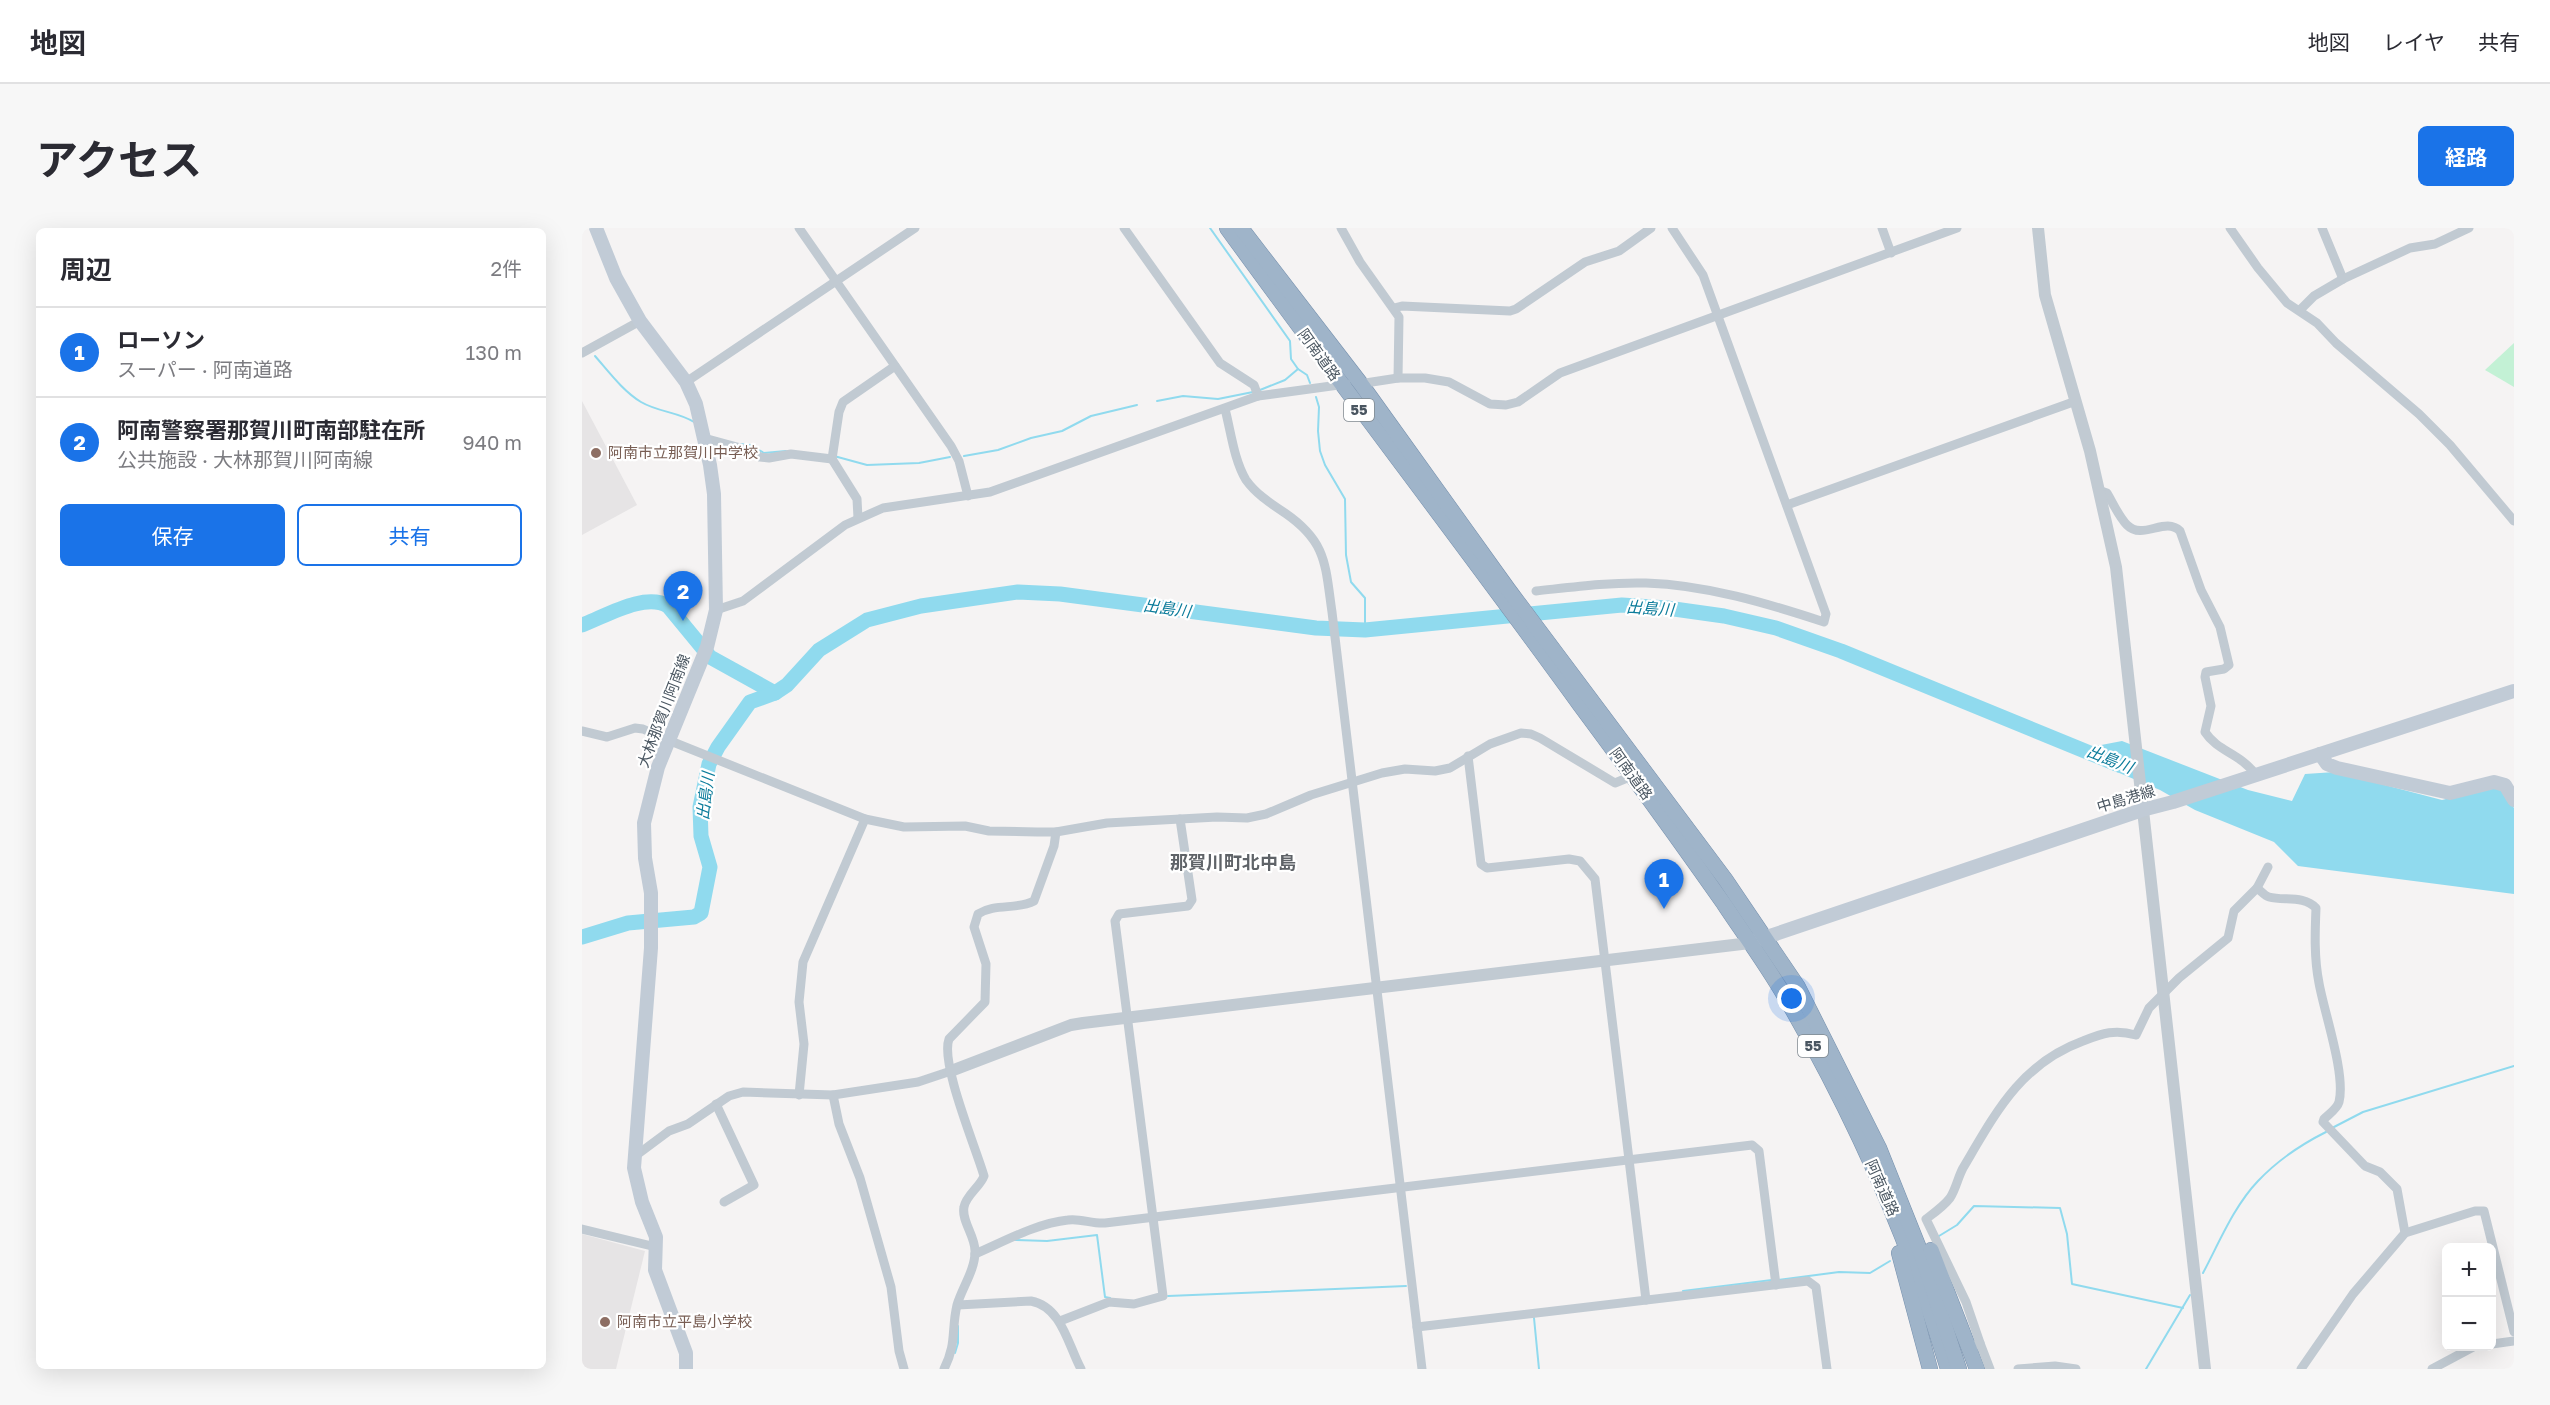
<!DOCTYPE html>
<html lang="ja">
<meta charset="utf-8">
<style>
:root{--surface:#fff;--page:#f7f7f7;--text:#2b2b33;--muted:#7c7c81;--line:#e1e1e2;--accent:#1a73e8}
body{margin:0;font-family:"Golos Text","Noto Sans JP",sans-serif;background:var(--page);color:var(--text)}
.controls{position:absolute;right:18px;bottom:18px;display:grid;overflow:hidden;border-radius:9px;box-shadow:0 6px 24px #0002}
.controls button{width:54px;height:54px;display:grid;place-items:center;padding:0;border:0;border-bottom:2px solid var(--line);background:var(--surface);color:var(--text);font:30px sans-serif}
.you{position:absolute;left:1210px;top:771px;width:21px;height:21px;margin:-15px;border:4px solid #fff;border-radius:50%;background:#1a73e8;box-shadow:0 0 0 9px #1a73e833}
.badge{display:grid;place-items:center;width:39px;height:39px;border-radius:50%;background:var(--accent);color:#fff;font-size:20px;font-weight:700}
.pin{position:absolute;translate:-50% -50px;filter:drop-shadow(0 2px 3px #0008)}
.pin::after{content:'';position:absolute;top:32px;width:21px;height:18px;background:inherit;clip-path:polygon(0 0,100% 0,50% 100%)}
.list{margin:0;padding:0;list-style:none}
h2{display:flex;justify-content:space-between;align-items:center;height:78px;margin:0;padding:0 24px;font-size:26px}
h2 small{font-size:20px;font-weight:400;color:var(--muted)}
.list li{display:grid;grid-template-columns:39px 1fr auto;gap:18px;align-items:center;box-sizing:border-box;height:90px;padding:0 24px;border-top:2px solid var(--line)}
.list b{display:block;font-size:22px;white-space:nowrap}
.list p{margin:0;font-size:20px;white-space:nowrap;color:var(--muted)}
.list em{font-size:20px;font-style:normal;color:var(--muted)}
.actions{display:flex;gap:12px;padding:18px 24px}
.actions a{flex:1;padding:14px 0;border:2px solid var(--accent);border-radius:9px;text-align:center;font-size:21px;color:var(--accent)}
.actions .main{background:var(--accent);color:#fff}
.map{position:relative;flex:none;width:1932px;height:1141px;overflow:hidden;border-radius:9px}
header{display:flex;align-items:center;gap:36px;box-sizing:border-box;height:84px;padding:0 30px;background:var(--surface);border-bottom:2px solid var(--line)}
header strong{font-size:28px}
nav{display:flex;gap:33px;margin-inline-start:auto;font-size:21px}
.intro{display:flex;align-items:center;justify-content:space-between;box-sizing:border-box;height:144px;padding:0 36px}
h1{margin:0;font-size:42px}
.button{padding:15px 27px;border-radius:9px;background:var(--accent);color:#fff;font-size:21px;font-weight:700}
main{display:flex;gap:36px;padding:0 36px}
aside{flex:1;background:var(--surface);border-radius:9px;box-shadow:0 6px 24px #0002}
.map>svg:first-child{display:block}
.education{fill:#e6e4e5}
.green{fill:#c3f1d5}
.water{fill:#90daee}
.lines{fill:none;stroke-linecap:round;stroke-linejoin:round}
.stream{stroke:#90daee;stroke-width:2}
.river{stroke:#90daee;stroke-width:15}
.trunk-casing{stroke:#7690ad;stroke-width:16}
.minor{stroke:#c1cad2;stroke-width:9}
.tertiary{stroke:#c1cad2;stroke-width:12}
.secondary{stroke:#c1cbd6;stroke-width:14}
.trunk{stroke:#9fb4c9;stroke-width:15}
.education-dot{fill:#8d6e63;stroke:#fff;stroke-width:2}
.labels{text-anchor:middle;stroke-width:4.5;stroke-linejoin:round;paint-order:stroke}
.shield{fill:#fff;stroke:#808990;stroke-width:1.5}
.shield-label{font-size:14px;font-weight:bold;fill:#4a5661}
.street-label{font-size:15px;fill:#4a5661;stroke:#fff}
.education-label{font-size:15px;fill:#785e54;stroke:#fff;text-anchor:start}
.water-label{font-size:16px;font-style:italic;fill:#0c7c9b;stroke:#fff}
.quarter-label{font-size:18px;font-weight:bold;fill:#5f6368;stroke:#fff}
</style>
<header>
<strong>地図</strong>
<nav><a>地図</a><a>レイヤ</a><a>共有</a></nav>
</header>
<div class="intro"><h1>アクセス</h1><a class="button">経路</a></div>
<main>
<aside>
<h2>周辺<small>2件</small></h2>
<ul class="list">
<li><span class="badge">1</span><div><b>ローソン</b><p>スーパー · 阿南道路</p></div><em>130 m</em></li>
<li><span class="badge">2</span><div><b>阿南警察署那賀川町南部駐在所</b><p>公共施設 · 大林那賀川阿南線</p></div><em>940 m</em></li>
</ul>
<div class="actions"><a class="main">保存</a><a>共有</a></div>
</aside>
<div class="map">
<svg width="1932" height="1141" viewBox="0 0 1932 1141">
<rect width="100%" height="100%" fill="#f5f3f3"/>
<!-- education -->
<g class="education">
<path d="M0,173L55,277L0,307Z"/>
<path d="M0,1006L63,1023L34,1141H0Z"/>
</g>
<!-- green -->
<path class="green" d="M1932,115V159L1903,142Z"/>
<!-- water -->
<path class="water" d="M1540,513L1666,562L1710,573L1723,546L1753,544L1860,572L1912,559L1920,562L1932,580V666L1716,638L1692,614L1613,582L1578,562L1523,539L1514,518Z"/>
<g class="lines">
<!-- stream -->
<g class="stream">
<path d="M628,0L708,113L709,131L716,141"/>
<path d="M13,128C27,144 41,163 59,174C76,184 96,184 112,194"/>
<path d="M678,162L703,152L716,141L725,147L728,155"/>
<path d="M734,169L737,179L736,203L738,223L743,237L763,271L764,327L769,354L783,370V402"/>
<path d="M575,173L601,168L636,171L671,164"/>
<path d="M158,216L168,217L182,225L204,223"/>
<path d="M252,228L285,237L337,235L368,229"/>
<path d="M382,228L416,222L449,210L480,203L509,188L555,177"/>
<path d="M1752,899L1781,884L1932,838"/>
<path d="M1357,1008L1375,997L1392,978L1478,980L1485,1006L1490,1056L1601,1080"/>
<path d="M433,1012L465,1013L515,1007L523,1069L528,1070"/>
<path d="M1621,1045C1637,1015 1652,978 1676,953C1695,933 1720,916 1744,904"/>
<path d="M1196,1052L1257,1044L1288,1045L1308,1033"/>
<path d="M1101,1063L1190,1052"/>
<path d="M586,1068L824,1058"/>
<path d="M952,1090L957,1141"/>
<path d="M373,1125L376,1115V1098"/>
<path d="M1564,1141L1608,1067"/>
</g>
<!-- river -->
<g class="river">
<path d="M0,397C24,388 63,364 86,378L128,429L193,465"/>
<path d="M0,709L46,695L112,689L119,685L128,639L119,608L118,579L127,536L136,519L168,474L193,465L205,457L237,422L285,392L339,378L436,364L478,366L734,400L783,402L1040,377L1085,380L1142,388L1194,400L1259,423L1537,537"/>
</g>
<!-- trunk casing -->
<g class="trunk-casing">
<g id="trunk">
<path d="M645,0C761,160 882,317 998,477C1047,543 1095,609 1142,676C1162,706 1184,736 1202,767C1271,885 1327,1010 1366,1141"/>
<path d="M659,0L779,156L926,361L1143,651L1216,759L1297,920L1339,1025L1377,1141"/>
<path d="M1349,1022L1395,1141"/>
<path d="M1317,1025L1348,1141"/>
</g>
</g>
<!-- minor -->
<g class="minor">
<path d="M217,0L369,218L377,233L386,268"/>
<path d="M542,0L638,135L672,157L676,168"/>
<path d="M759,0L778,34L817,89L816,150"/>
<path d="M1300,0L1309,25"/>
<path d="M1648,0L1676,40L1705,75L1735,95L1754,115L1837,186L1868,217L1932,293"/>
<path d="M1740,0L1761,51"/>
<path d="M812,80L820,78L928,83L934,81L1003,34L1037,23L1069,0"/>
<path d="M1718,82L1732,68L1761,51L1828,20L1853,16L1887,0"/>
<path d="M0,125L58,93"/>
<path d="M104,154L333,0"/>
<path d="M777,156L816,150H843L867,154L908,176L924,177L936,174L978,145L1375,0"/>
<path d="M643,181C649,204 652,232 664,252C674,266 688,275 703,285C745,314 743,336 750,384L840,1141"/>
<path d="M122,210L166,222L178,229L187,230L209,226L250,231"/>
<path d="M1519,263L1525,265C1531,275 1537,289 1545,297C1561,313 1583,288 1598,303L1619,362L1638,399L1647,437L1642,441L1624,444L1623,449L1629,478L1623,504C1636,524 1658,525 1674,547"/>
<path d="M1205,277L1494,173"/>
<path d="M276,290L275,271L250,231L257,184L261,174L313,138"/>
<path d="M954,363C991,359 1027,354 1064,355C1125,357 1184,375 1242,394L1244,386L1121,47L1090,0"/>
<path d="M134,382L161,373L263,297L301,280L408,264L676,168L764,156"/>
<path d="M0,503L25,509L53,500L61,501L86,512L283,591L322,599L383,598L407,603L455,604H474L525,595L635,589L665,590L684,586L729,567L800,545L823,541L853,543L868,540L908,516L939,505L949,506L958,510L1033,555L1050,548"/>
<path d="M886,528L899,636L905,640L987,631L998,633L1013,651L1064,1072"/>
<path d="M1675,660C1679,663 1683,668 1687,669C1702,673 1722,667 1734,680C1733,704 1732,730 1737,755C1742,784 1764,846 1757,874C1755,881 1747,886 1742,891L1741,894L1783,938L1798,944L1815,961L1823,1005"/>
<path d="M217,867L222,816L217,774L221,734L283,591"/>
<path d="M251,867L257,896L278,950L309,1059L317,1123L322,1141"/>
<path d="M134,876L172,957L142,974"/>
<path d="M52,929L87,903L106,896L147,868L161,864L251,867L336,854L369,843"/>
<path d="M0,1001L74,1019"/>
<path d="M393,1026C421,1014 455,995 486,992C498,990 510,996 523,995L1170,917L1177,923L1194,1057"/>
<path d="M376,1077L449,1073C480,1079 486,1117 499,1141"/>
<path d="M478,1093L527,1074L552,1076L581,1068L533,693L537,686L606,678L610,672L598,591"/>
<path d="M835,1099L1226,1053L1234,1059L1245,1141"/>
<path d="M1398,1115L1408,1141"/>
<path d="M1910,1116L1932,1113"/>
<path d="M1387,1121L1398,1115L1384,1074L1344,991C1352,985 1362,978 1368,970C1374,961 1376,949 1381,940C1413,886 1438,836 1501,813C1521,805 1533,801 1554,807L1567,780L1597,750L1646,710L1652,683L1675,660L1686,639"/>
<path d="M362,1141C375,1115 369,1103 375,1077C380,1060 393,1042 393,1024C394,1009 379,993 382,979C384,967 398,959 402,948C394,920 358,835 367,811L403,774L404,736L392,699L396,686C413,675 435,682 452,673L472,618L474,604"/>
<path d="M1436,1141L1473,1138L1494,1141"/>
<path d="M1719,1141L1771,1066L1823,1005L1893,983H1902L1932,1104"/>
<path d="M1850,1141L1893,1118"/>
</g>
<!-- tertiary -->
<g class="tertiary">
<path d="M1456,0L1463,67L1508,223L1534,339L1623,1141"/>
<path d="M369,843L489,797L501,795L1168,715"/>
</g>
<!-- secondary -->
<g class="secondary">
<path d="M14,0L34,50L58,93L104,154L114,176L128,237L132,266L134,382L125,419L76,539L62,595L63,630L69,665V720L52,940L60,974L74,1009L73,1042L104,1125V1141"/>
<path d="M1738,526L1745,536L1755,540L1868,565L1912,554L1923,557L1932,572"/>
<path d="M1173,713L1560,582L1591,574L1932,463"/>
</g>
<!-- trunk -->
<use href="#trunk" class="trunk"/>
</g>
<!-- markers -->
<g class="education-dot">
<circle cx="14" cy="225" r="6"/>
<circle cx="23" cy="1094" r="6"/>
</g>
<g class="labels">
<!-- shield labels -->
<g class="shield">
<rect x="762" y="171" width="30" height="22" rx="4.5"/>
<rect x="1216" y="807" width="30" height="22" rx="4.5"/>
</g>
<g class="shield-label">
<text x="777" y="187">55</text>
<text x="1231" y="823">55</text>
</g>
<!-- street labels -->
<g class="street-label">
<text transform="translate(737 127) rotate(54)" y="5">阿南道路</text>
<text transform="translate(82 483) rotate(-69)" y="5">大林那賀川阿南線</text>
<text transform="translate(1049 546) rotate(54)" y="5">阿南道路</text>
<text transform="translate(1544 571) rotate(-17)" y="5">中島港線</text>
<text transform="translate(1300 960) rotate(66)" y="5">阿南道路</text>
</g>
<!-- education labels -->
<g class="education-label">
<text x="26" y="230">阿南市立那賀川中学校</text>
<text x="35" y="1099">阿南市立平島小学校</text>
</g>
<!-- water labels -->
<g class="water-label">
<text transform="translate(585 380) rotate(8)" y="6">出島川</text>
<text transform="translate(1068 380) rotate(4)" y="6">出島川</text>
<text transform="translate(1528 531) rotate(22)" y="6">出島川</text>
<text transform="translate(123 568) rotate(-83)" y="6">出島川</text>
</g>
<!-- quarter labels -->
<g class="quarter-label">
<text x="651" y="641">那賀川町北中島</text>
</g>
</g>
</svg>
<div class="controls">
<button>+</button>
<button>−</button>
</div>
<div class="you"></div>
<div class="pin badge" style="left:1082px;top:681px">1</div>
<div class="pin badge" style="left:101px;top:393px">2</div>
</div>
</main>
